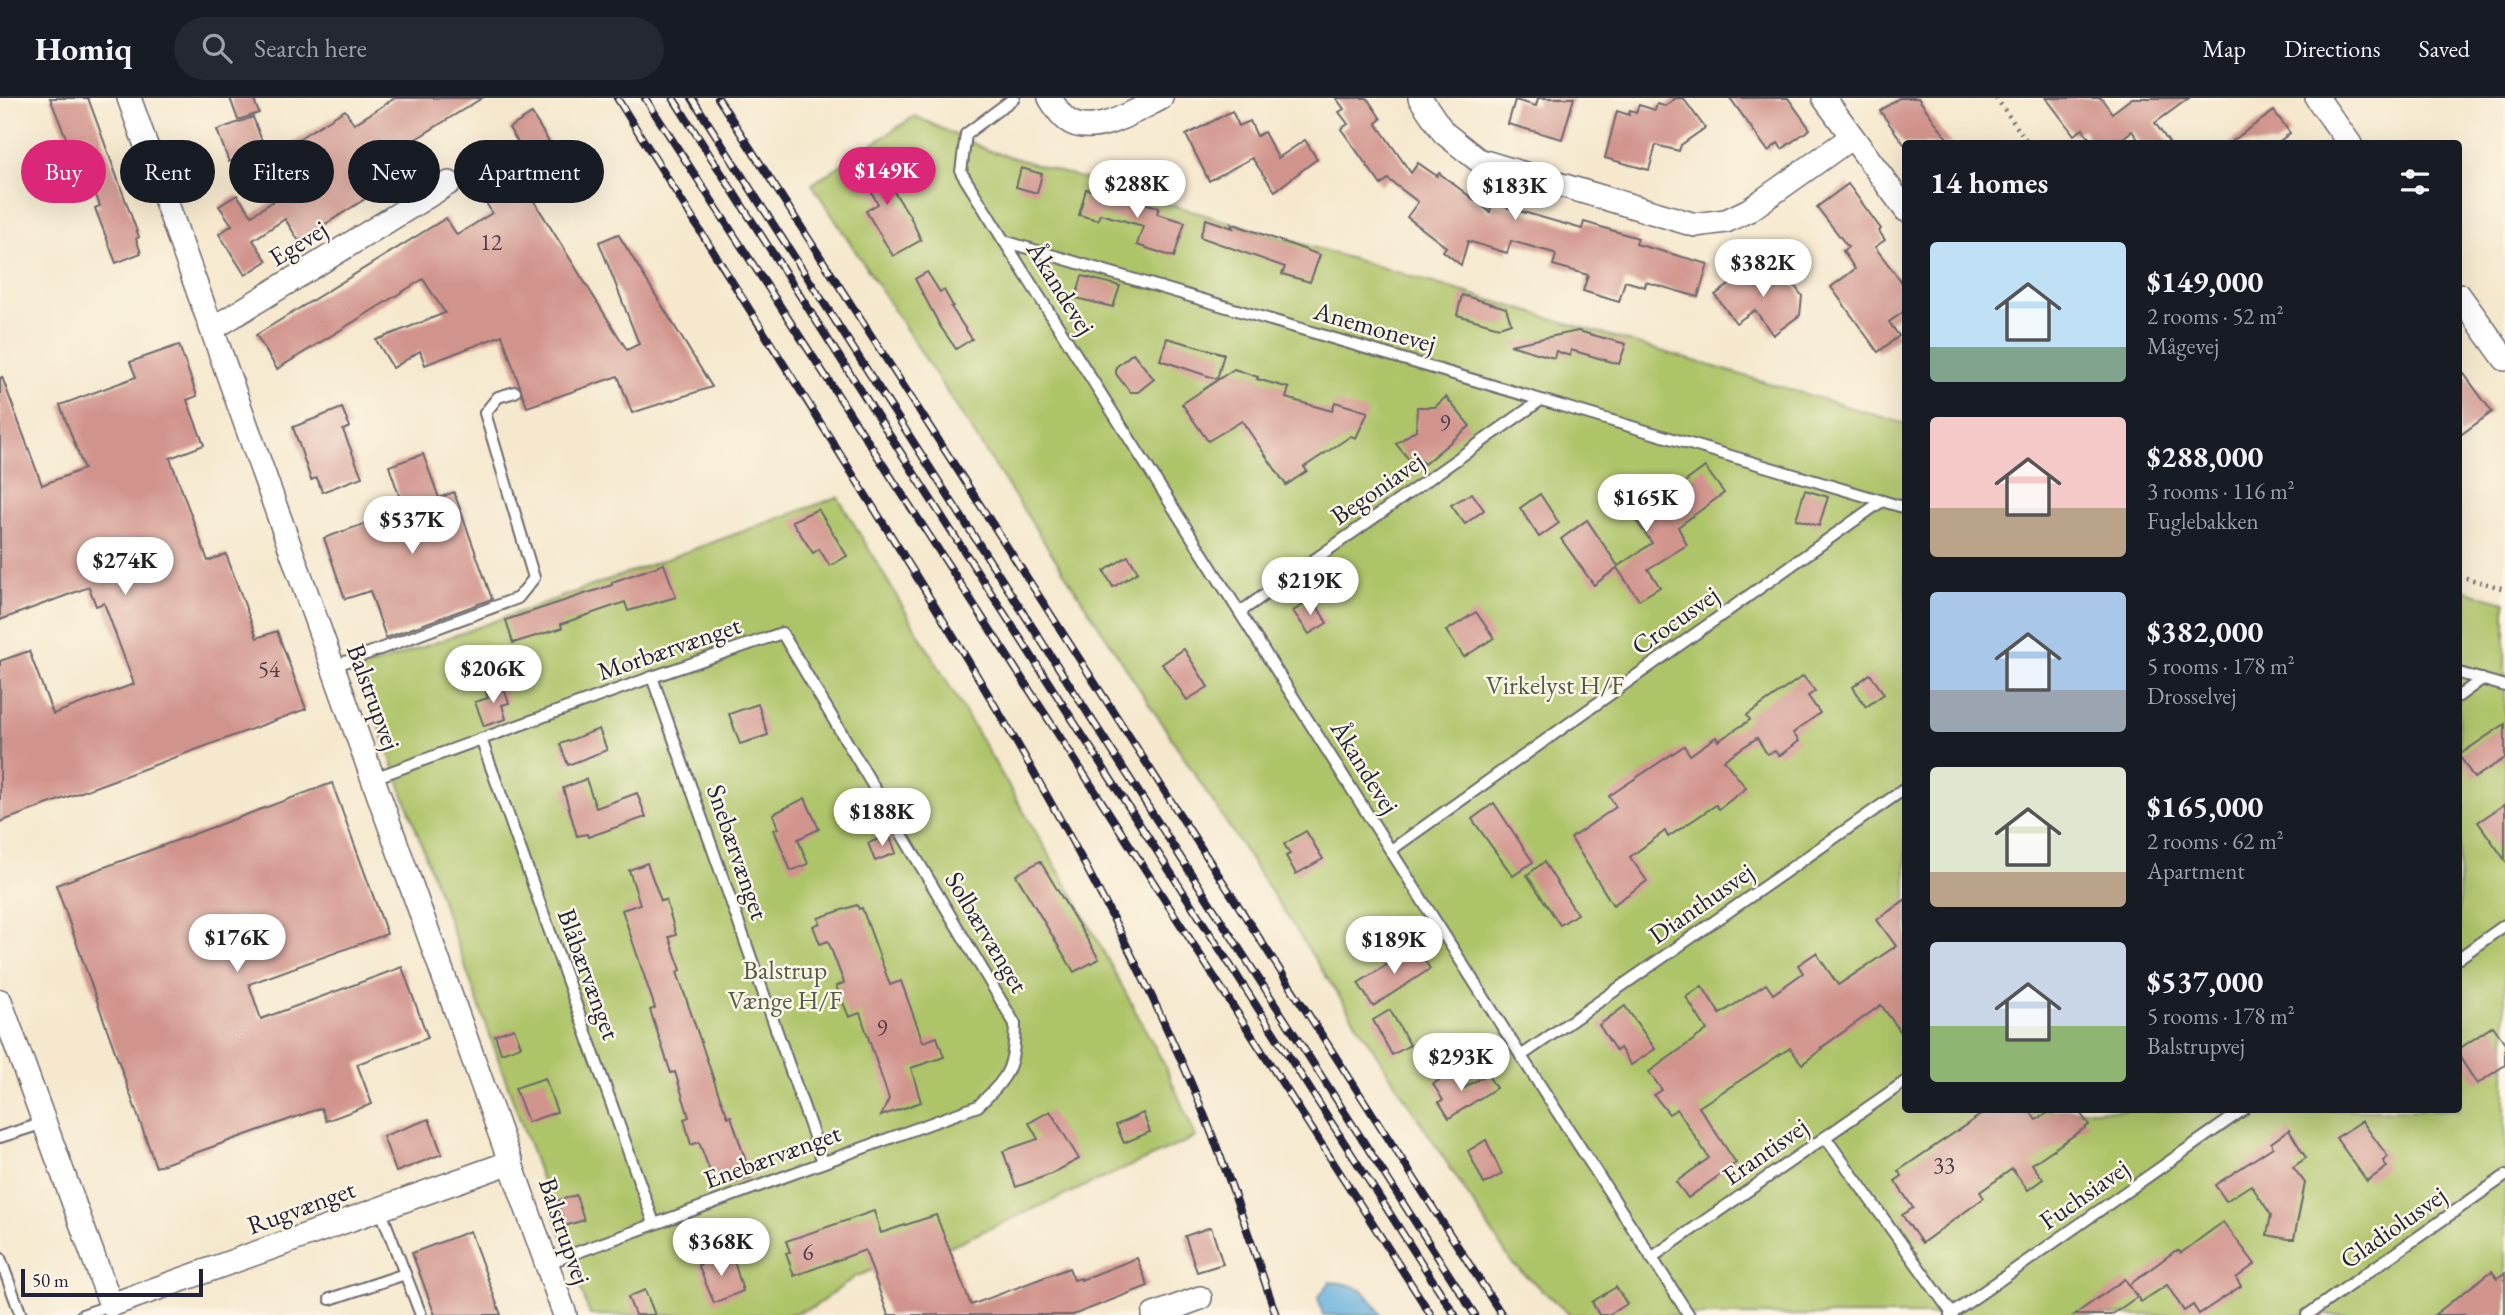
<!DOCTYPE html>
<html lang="en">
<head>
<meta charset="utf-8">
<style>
	:root { --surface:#171b24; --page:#242831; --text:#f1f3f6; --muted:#9ea1a6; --line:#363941; --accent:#db2777 }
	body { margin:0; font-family:"EB Garamond",serif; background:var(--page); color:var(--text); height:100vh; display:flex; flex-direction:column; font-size:26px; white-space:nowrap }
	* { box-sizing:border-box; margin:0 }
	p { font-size:23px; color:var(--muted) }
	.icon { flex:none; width:38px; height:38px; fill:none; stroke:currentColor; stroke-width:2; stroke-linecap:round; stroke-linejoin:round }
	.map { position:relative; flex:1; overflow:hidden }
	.panel { position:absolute; left:1902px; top:42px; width:560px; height:973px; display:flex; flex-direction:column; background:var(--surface); border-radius:7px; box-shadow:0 7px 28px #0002 }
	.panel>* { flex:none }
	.banner { position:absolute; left:21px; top:42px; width:665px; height:63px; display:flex; gap:14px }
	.scale { position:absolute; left:21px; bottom:18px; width:182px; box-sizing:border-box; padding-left:7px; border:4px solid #22223b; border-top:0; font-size:19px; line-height:24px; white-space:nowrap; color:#22223b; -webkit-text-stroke:5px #fcf5e5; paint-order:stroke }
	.price { position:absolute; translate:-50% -60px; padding:0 16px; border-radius:24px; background:#fff; color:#222; font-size:23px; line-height:46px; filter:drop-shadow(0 2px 4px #0008) }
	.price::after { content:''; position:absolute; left:50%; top:42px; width:21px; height:16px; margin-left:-10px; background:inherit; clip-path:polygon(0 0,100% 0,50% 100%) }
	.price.current { background:var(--accent); color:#fff }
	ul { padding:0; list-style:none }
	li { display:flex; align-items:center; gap:21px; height:175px; padding:0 28px }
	li span { display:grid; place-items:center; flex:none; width:196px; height:140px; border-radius:7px; color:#555 }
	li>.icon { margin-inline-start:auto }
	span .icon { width:84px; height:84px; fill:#fffc; stroke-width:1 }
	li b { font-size:30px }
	h2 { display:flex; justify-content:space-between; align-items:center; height:84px; padding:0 28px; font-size:30px }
	.chip { padding:0 24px; border-radius:32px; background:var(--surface); box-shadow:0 7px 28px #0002; font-size:24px; line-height:63px }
	.chip.current { background:var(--accent); color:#fff }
	header { display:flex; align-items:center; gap:42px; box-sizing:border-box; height:98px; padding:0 35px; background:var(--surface); border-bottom:2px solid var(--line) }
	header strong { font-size:33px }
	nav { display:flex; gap:38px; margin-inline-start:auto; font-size:24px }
	.search { width:490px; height:63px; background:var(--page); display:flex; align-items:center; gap:18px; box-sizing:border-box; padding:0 24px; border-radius:38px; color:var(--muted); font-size:26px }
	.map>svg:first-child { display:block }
	.green { fill:#aec469; stroke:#687352; stroke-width:2 }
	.water { fill:#66b0de; stroke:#44698c; stroke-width:2 }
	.building { fill:#d1948d }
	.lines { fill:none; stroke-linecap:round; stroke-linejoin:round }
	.lane-casing { stroke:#6c676e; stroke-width:14 }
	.street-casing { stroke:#6c676e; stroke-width:26 }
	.path { stroke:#6c676e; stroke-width:4.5; stroke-dasharray:2 5; stroke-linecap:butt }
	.lane { stroke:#fff; stroke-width:10 }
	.street { stroke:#fff; stroke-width:23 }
	.rail-casing { stroke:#22223b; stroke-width:8 }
	.rail { stroke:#fcf5e5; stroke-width:5; stroke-dasharray:16; stroke-linecap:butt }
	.labels { text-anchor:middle; stroke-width:5; stroke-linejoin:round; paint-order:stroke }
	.number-label { font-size:23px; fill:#4e3e50 }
	.street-label { font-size:26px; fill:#22223b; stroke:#fcf5e5 }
	.park-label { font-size:26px; fill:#535b4b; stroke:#fcf5e5 }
</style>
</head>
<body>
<header>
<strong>Homiq</strong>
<div class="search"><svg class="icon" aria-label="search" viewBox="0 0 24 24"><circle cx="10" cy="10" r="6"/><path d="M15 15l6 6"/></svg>Search here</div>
<nav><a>Map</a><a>Directions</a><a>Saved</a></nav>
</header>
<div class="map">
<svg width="2505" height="1217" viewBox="0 0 2505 1217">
	<rect width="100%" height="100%" fill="#fcf5e5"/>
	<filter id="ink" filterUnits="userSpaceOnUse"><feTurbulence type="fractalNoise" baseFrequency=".0143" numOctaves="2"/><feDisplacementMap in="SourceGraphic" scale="14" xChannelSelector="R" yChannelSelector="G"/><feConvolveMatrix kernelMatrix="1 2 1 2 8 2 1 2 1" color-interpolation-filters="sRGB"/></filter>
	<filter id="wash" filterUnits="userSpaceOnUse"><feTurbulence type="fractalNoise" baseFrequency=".00686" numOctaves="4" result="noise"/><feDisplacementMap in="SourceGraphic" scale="28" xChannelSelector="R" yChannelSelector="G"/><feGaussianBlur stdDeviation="1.57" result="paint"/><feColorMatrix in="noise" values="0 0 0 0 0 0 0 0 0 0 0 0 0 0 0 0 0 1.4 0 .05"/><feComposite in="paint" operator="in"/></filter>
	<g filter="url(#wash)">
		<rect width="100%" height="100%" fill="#f5e8cd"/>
		<!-- green -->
		<g class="green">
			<polygon points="915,18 987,52 1906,326 1906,1012 2459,1012 2459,491 2505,504 2505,1217 1570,1217 1512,1165 812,86"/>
			<polygon points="838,399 1074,799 1165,968 1196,1039 923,1160 895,1163 855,1179 814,1209 788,1217 590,1217 359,572"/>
		</g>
		<!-- water -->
		<path class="water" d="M 1330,1184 C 1360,1186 1366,1192 1381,1217 L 1323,1217 L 1318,1200 Z"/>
		<g id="blocks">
			<!-- building -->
			<g class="building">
				<polygon points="50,0 88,0 139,139 136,141 141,155 116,165 95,110 100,108 76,44 69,47"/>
				<polygon points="230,0 253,0 259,15 238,22"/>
				<polygon points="395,0 482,0 403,49 415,69 299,143 285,121 253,142 267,163 245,177 219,136 232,127 219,108 237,97 252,117 289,93 269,59 345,12 354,26"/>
				<polygon points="1336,0 1367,0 1381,21 1376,25 1411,75 1418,65 1437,78 1439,75 1490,114 1492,105 1582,131 1584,124 1638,140 1636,146 1708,166 1698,199 1646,184 1645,189 1625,183 1619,204 1583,193 1588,177 1553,167 1556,157 1554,155 1511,143 1507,155 1468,143 1461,167 1443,153 1446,149 1407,119 1418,104 1388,81 1381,87 1341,31 1348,26 1339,14 1344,11"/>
				<polygon points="1538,0 1574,0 1562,41 1508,26 1515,2 1536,8"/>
				<polygon points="1676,0 1683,0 1705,30 1681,47 1679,53 1656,47 1649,72 1605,60 1617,13 1629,17 1630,12 1636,14 1639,7 1655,12 1657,6 1665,8"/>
				<polygon points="1730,0 1788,0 1810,31 1782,51 1778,45 1768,53"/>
				<polygon points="1899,0 1918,0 1951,46 1904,46 1880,13"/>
				<polygon points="2046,0 2101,0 2112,15 2132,0 2189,0 2155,25 2170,46 2141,46 2132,33 2115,46 2093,46 2083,31 2074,37"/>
				<polygon points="1232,13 1239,28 1250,23 1257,38 1264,34 1278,60 1305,42 1317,61 1275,93 1252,60 1209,83 1186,37"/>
				<polygon points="2274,13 2290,35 2276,46 2228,46"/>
				<polygon points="532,16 561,64 524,87 627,252 639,246 599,144 618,136 712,289 632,315 618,278 527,309 502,237 425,267 420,253 393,270 376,242 445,215 423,181 277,271 256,237 446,120 457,137 492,115 470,77 519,46 509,30"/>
				<polygon points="253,19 265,51 229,64 217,32"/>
				<polygon points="874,52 892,83 888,85 910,118 921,142 893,158 866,113 878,106 854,63"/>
				<polygon points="1021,70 1042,76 1037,95 1016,89"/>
				<polygon points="1848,86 1881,131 1879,133 1885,142 1875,149 1906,190 1906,212 1889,224 1899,238 1878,254 1831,189 1855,171 1843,153 1848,149 1817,109"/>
				<polygon points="1086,91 1159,109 1157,116 1185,124 1174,159 1137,147 1143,128 1100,116 1098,122 1079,117"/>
				<polygon points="1206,121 1233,130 1231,125 1320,157 1310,184 1282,176 1285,169 1200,139"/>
				<polygon points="1759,166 1771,183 1784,173 1802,198 1800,217 1773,237 1755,212 1736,225 1715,197"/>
				<polygon points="927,174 940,194 944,192 953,208 951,209 972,241 956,251 940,228 915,181"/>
				<polygon points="1082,178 1120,188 1113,209 1076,200"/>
				<polygon points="1462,197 1506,210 1511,225 1499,229 1457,217"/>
				<polygon points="1578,233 1626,246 1619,266 1571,252 1570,258 1556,253 1554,260 1510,247"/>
				<polygon points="1167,240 1224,256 1217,281 1160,262"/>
				<polygon points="179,247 197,298 187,302 204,347 170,360 208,463 226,456 257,540 277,533 306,611 0,724 0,563 29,553 53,616 134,586 104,505 96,508 89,489 0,522 0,280 2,279 42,387 84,371 60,307 136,279 130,264"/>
				<polygon points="1133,255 1154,281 1138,294 1130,294 1116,276 1116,269"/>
				<polygon points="2459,269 2492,314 2459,338"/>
				<polygon points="1234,271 1258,279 1257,281 1289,290 1286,300 1332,313 1335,304 1368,314 1356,340 1351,338 1304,369 1307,373 1286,387 1242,323 1208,343 1182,306"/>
				<polygon points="1446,299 1470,328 1424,366 1417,358 1410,363 1396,346 1416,332 1417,309 1435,309"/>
				<polygon points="342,310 350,329 343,332 362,379 322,394 317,380 311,382 293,329"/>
				<polygon points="423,356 439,400 454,394 492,501 386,540 370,493 345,501 324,440 404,412 389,368"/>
				<polygon points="1705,369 1724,395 1678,429 1687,447 1648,471 1660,489 1639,502 1617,470 1594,487 1561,441 1587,422 1618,468 1652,445 1625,407 1641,396 1651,409"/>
				<polygon points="1805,392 1828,399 1819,428 1796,421"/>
				<polygon points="1472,395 1484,412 1465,426 1451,407"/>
				<polygon points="1540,396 1559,425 1539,439 1520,410"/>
				<polygon points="818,411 847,458 830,468 819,451 813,455 792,423"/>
				<polygon points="1128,458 1138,474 1113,489 1104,473"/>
				<polygon points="664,466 676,499 628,513 625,504 561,526 562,530 513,545 506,522 612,487 612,484"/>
				<polygon points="1313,501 1327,525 1309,536 1293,513"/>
				<polygon points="1476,514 1494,540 1464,559 1446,533"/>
				<polygon points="1184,551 1208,589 1187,602 1162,566"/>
				<polygon points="1870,576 1884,596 1866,609 1853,589"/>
				<polygon points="1803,578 1815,593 1808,598 1820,615 1793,635 1799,643 1779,658 1775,653 1767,656 1757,640 1724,662 1746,690 1719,711 1716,707 1668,739 1665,733 1630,759 1647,783 1613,807 1571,740 1616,709 1609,698 1684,648 1690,657 1716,639 1718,643 1750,622 1747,617"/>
				<polygon points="502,585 509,605 502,607 506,621 484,628 475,604 488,600 485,591"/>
				<polygon points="758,606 768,637 740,646 729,616"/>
				<polygon points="2505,626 2505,660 2474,680 2459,657"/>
				<polygon points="599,631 607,652 568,667 560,646"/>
				<polygon points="586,681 596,710 637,695 646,719 588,739 587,736 577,738 563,690"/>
				<polygon points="332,685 387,836 249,886 261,921 402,869 428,940 357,966 372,1006 326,1023 321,1010 156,1069 56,787"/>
				<polygon points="805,700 819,731 798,741 808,766 791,773 774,732 778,730 773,716"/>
				<polygon points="1494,705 1533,764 1513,778 1472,721"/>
				<polygon points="2505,706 2505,762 2478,724"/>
				<polygon points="1306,733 1323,761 1296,776 1286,758 1290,756 1284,746"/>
				<polygon points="889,737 896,755 875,763 868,745"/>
				<polygon points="1040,763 1099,861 1074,874 1016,777"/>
				<polygon points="1544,764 1577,816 1560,827 1527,777"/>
				<polygon points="647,765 661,803 666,802 676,837 669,839 681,872 677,874 719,997 728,1019 731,1018 751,1079 723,1088 719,1078 713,1081 699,1044 691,1047 684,1021 689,1019 675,974 671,975 650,912 655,910 622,812 640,806 629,772"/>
				<polygon points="1906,801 1906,941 1881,907 1821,950 1822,951 1802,966 1790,950 1699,1009 1736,1065 1688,1100 1676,1084 1709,1060 1677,1011 1669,1016 1654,997 1662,992 1649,974 1707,932 1686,899 1702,888 1720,916 1766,886 1773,896 1803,875 1798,867 1816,855 1838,887 1896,848 1877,822"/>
				<polygon points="857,807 859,811 862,810 890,887 901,883 923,944 937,939 944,959 911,970 921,1004 881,1018 889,1001 860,915 849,919 836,888 844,885 828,843 820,846 813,828 820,825 818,820"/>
				<polygon points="1416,848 1430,871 1373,908 1358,885"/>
				<polygon points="1625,908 1655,951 1631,967 1620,950 1616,953 1599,927"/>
				<polygon points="1390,912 1410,947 1392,957 1373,922"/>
				<polygon points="2493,928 2505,945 2505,967 2477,986 2459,958 2459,951"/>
				<polygon points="514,930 521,948 501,955 495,937"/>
				<polygon points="1454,973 1464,990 1487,976 1496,990 1449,1020 1439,1004 1443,1002 1433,986"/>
				<polygon points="545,980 557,1014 528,1024 515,990"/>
				<polygon points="1988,1012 2029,1012 2036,1022 2053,1012 2078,1012 2089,1027 2032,1066 2043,1081 2028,1092 2012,1071 1980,1094 1984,1100 1922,1145 1902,1117 1913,1110 1895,1083 1902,1078 1898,1073"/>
				<polygon points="1050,1013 1079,1061 1051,1076 1016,1089 1003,1053 1038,1041 1029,1025"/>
				<polygon points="1143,1015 1150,1034 1124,1045 1116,1027"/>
				<polygon points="429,1021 442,1056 396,1074 383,1038"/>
				<polygon points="2362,1023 2388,1059 2383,1063 2387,1069 2367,1083 2336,1040"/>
				<polygon points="2289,1032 2306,1060 2293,1069 2305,1085 2294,1141 2288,1141 2267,1137 2271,1117 2251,1087 2226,1103 2215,1087 2273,1049 2271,1045"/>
				<polygon points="1486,1042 1502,1076 1484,1086 1468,1053"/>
				<polygon points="576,1097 584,1122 565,1128 557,1103"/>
				<polygon points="874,1113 881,1135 936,1117 971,1207 1069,1170 1074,1182 1081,1180 1081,1182 1137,1160 1148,1188 1073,1217 888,1217 865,1152 794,1178 786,1155 790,1154 786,1143"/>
				<polygon points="2223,1124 2255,1166 2236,1180 2241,1188 2199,1216 2193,1207 2184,1213 2167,1187 2141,1204 2129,1187 2175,1153 2179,1153 2181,1155"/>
				<polygon points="1211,1129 1223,1166 1197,1174 1185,1138"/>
				<polygon points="470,1133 501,1217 435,1217 412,1155"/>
				<polygon points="720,1158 723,1164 733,1160 743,1193 714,1205 698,1167"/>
				<polygon points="2492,1173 2497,1180 2505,1175 2505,1217 2434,1217"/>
				<polygon points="2125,1181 2137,1199 2111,1217 2074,1217"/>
				<polygon points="1616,1189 1627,1206 1608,1217 1599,1217 1592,1204"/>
				<polygon points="645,1192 655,1217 635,1217 628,1199"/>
			</g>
		</g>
	</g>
	<g filter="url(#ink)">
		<use href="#blocks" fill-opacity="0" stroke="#6c676e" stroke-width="2"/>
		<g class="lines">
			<!-- lane casing -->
			<g class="lane-casing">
				<g id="lane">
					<polyline points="1014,0 966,36 961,74 1004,143 1906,410"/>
					<polyline points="1004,143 1521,958 1689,1217"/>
					<polyline points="1240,514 1541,302"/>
					<polyline points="334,568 518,500 534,480 485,315 498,299 515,294"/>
					<polyline points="2459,575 2505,588"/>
					<polyline points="652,579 823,1064"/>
					<polyline points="2459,598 2482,581"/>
					<polyline points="481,641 654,1125"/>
					<path d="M 374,680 L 652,579 L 782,535 L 1015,926 C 1014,971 1009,978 978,1008 L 548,1165"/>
					<polyline points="1391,752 1882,403"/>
					<polyline points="2459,860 2505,827"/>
					<polyline points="1521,958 1906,690"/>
					<polyline points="0,1039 44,1025"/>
					<polyline points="1825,1039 1953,1217"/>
					<polyline points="380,1111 421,1217"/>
					<polyline points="0,1160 21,1217"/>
					<polyline points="1651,1160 1906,983"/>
					<polyline points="330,1201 405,1176"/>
					<polyline points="82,1217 111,1207"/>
					<polyline points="1950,1217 2243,1012"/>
					<polyline points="2307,1217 2505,1078"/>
				</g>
			</g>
			<!-- street casing -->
			<g class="street-casing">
				<g id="street">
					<polyline points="129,0 565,1217"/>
					<path d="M 1050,0 C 1055,8 1059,16 1067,22 C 1092,41 1137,12 1161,0"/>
					<polyline points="1420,0 1444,35 1478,62 1695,127 1726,123 1749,112 1852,39"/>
					<polyline points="1824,0 1906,112"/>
					<polyline points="2317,0 2350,46"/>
					<polyline points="2459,197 2505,261"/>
					<polyline points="212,231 449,85"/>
					<polyline points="0,903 111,1207 511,1064"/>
					<polyline points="1154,1217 1200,1200"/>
				</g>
			</g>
			<!-- path -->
			<g class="path">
				<polyline points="1996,0 2029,46"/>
				<polyline points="2459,478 2505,491"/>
			</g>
			<!-- lane -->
			<use href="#lane" class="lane"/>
			<!-- street -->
			<use href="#street" class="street"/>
			<!-- rail casing -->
			<g class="rail-casing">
				<g id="rail">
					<path d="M 617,0 C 700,132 783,264 865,396 C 980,579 1093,764 1181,962 C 1218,1045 1247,1131 1276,1217"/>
					<polyline points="645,0 1093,690 1431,1217"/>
					<polyline points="673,0 1455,1217"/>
					<polyline points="692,0 1475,1217"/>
					<polyline points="718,0 1502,1217"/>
				</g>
			</g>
			<!-- rail -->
			<use href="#rail" class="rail"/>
		</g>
	</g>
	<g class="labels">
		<!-- number labels -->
		<g class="number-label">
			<text x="491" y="152">12</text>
			<text x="1445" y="333">9</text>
			<text x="269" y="579">54</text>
			<text x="882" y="938">9</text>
			<text x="1944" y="1075">33</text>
			<text x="808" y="1162">6</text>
		</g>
		<!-- street labels -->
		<g class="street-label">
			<text transform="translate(298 145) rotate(-32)" y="9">Egevej</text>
			<text transform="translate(1061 190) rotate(58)" y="9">Åkandevej</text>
			<text transform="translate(1375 229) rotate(16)" y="9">Anemonevej</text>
			<text transform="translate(1377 390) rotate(-35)" y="9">Begoniavej</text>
			<text transform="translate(1675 522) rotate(-35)" y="9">Crocusvej</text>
			<text transform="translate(669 550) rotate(-19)" y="9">Morbærvænget</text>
			<text transform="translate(374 599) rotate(70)" y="9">Balstrupvej</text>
			<text transform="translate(1365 669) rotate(58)" y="9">Åkandevej</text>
			<text transform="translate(738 754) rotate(71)" y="9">Snebærvænget</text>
			<text transform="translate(1701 805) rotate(-35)" y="9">Dianthusvej</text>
			<text transform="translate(987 834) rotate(59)" y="9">Solbærvænget</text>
			<text transform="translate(589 876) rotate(70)" y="9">Blåbærvænget</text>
			<text transform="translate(1765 1053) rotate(-35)" y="9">Erantisvej</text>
			<text transform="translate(772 1058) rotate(-20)" y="9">Enebærvænget</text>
			<text transform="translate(2084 1096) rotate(-35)" y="9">Fuchsiavej</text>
			<text transform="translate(301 1109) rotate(-20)" y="9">Rugvænget</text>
			<text transform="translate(2393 1129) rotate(-35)" y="9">Gladiolusvej</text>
			<text transform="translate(565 1133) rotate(71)" y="9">Balstrupvej</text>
		</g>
		<!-- park labels -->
		<g class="park-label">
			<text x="1555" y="596">Virkelyst H/F</text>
			<text x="785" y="881">Balstrup<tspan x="785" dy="30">Vænge H/F</tspan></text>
		</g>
	</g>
</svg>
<div class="scale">50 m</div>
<b class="price current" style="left:887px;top:109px">$149K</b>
<b class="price" style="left:1137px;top:122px">$288K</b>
<b class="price" style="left:1515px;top:124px">$183K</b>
<b class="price" style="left:1763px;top:201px">$382K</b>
<b class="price" style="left:1646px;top:436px">$165K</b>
<b class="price" style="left:412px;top:458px">$537K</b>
<b class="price" style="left:125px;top:499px">$274K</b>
<b class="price" style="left:1310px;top:519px">$219K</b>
<b class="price" style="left:493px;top:607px">$206K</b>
<b class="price" style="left:882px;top:750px">$188K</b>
<b class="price" style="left:237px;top:876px">$176K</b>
<b class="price" style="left:1394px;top:878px">$189K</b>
<b class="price" style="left:1461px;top:995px">$293K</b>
<b class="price" style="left:721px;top:1180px">$368K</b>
<div class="banner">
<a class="chip current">Buy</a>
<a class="chip">Rent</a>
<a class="chip">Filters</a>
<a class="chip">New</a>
<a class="chip">Apartment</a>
</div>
<section class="panel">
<h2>14 homes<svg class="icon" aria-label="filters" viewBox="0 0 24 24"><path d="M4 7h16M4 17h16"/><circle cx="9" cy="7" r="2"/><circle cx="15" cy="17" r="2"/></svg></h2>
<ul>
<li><span style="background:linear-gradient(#bfe0f5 75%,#7fa58c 0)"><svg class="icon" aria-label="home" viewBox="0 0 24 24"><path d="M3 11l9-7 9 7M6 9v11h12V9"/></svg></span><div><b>$149,000</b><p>2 rooms · 52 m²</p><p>Mågevej</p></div></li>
<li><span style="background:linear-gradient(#f6c9c9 65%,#b9a48a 0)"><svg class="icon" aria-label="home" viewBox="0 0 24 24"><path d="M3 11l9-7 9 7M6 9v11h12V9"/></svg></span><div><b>$288,000</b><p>3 rooms · 116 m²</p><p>Fuglebakken</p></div></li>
<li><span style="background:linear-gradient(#a9c7e8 70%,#9aa5b1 0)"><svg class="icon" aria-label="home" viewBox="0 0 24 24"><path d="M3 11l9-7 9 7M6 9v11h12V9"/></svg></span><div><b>$382,000</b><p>5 rooms · 178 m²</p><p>Drosselvej</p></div></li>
<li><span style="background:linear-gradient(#dfe7d0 75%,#b9a48a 0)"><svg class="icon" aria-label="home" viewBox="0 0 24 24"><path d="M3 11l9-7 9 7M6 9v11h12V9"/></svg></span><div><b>$165,000</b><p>2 rooms · 62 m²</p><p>Apartment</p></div></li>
<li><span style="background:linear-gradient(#c9d6e8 60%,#8fb573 0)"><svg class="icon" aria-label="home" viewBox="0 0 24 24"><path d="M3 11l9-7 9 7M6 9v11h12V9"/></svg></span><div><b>$537,000</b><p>5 rooms · 178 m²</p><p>Balstrupvej</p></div></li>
</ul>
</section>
</div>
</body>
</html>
